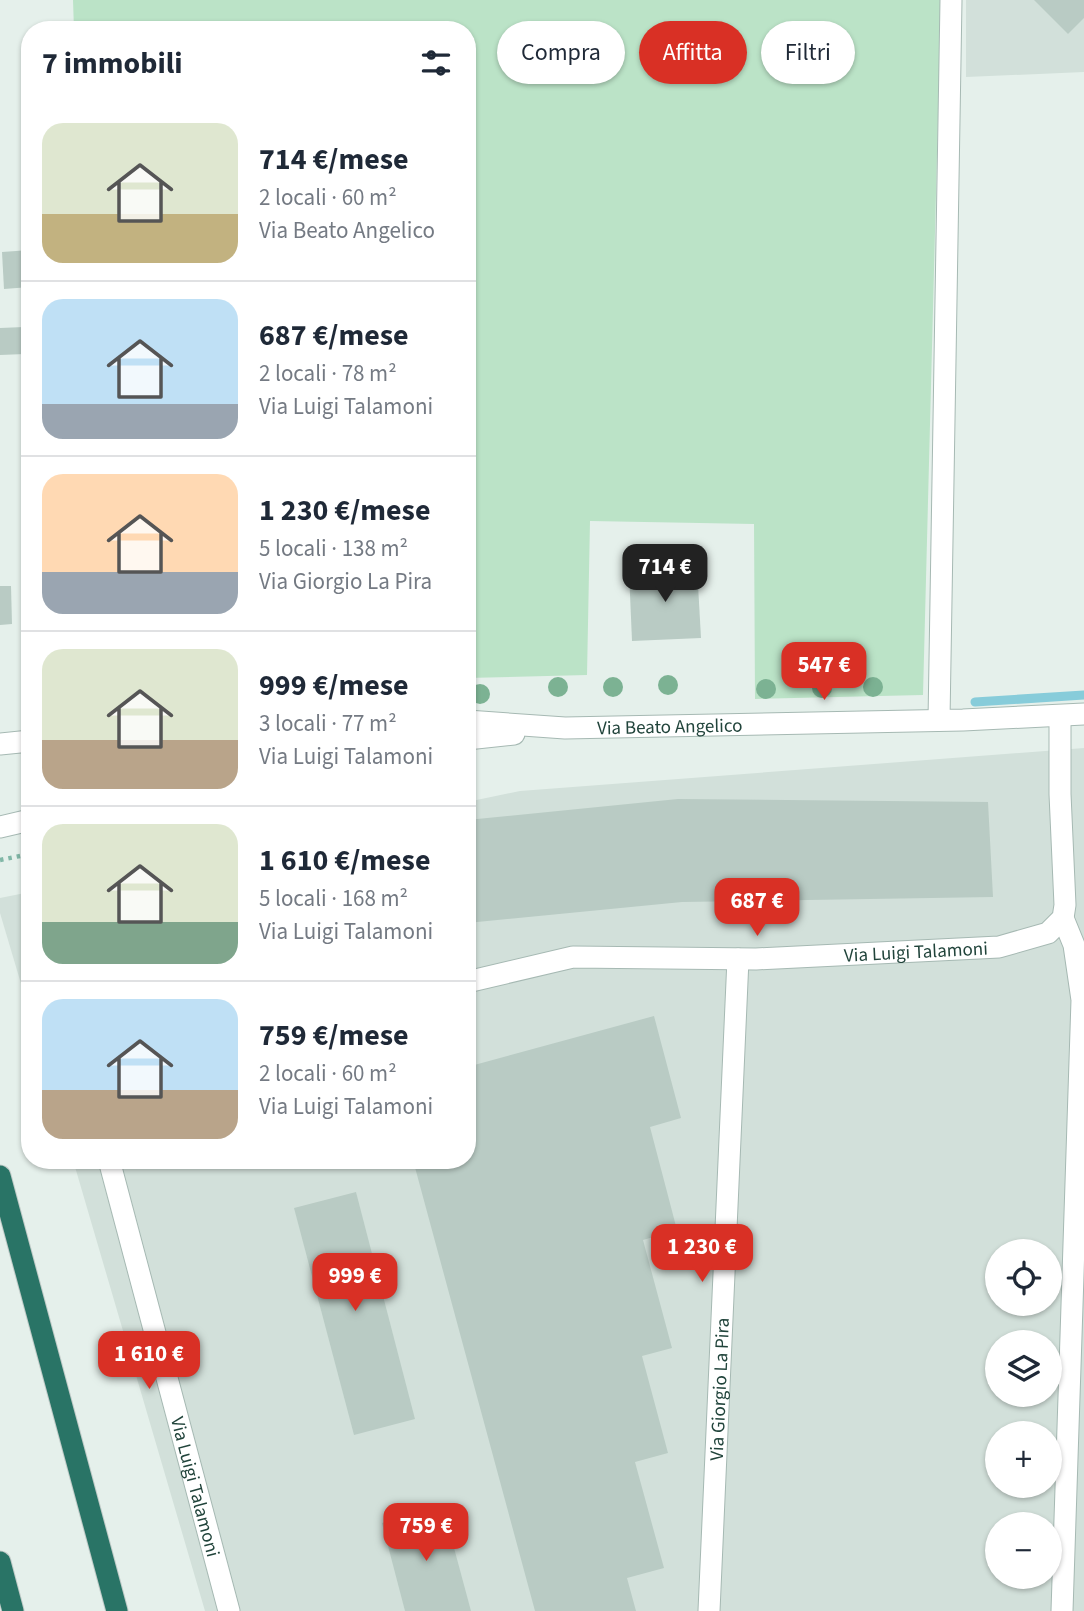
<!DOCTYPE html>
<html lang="it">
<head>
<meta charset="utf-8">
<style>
	:root { --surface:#fff; --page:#f6f6f7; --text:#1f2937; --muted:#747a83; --line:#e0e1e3; --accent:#d93025 }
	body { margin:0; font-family:"Source Sans 3",sans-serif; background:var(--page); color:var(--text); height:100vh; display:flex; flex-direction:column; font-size:26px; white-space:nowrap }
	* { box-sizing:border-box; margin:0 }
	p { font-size:23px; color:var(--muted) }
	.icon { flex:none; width:38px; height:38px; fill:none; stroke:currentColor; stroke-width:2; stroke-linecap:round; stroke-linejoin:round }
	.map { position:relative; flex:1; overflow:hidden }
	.side { position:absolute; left:21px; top:21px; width:455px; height:1148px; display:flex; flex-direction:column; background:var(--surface); border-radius:28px; box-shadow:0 2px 5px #0004 }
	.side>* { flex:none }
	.top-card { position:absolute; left:497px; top:21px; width:481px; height:63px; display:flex; gap:14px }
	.tools { position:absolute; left:985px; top:1239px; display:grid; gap:14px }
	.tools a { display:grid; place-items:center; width:77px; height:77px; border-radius:50%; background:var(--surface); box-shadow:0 2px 5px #0004; font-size:35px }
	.price { position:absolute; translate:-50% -60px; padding:0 16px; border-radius:14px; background:var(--accent); color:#fff; font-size:23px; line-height:46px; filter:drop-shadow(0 2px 4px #0008) }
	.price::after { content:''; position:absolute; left:50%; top:42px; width:21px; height:16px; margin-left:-10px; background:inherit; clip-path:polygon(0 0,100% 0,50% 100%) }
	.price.active { background:#222; color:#fff }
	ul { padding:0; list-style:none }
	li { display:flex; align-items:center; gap:21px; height:175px; padding:0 21px }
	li+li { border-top:2px solid var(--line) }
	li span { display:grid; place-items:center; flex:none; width:196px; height:140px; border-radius:21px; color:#555 }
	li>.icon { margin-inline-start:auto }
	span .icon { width:84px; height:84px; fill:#fffc; stroke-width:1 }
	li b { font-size:30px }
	h2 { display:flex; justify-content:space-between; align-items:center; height:84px; padding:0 21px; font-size:30px }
	.tag { padding:0 24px; border-radius:32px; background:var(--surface); box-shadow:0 2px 5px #0004; font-size:24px; line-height:63px }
	.tag.active { background:var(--accent); color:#fff }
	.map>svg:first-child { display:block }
	.built { fill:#d2e0da; fill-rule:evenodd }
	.green { fill:#bbe3c7 }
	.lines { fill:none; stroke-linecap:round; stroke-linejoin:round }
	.stream { stroke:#87ccda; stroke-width:9 }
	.building { fill:#b9cbc4 }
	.minor-casing { stroke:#a6b9b3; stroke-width:23 }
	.highway-casing { stroke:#c1cbc8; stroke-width:23 }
	.path { stroke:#81b7a7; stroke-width:4.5; stroke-dasharray:3.5 5; stroke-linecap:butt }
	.minor { stroke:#fff; stroke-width:21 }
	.highway { stroke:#297466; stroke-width:21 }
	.tree { fill:#7cb293 }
	.labels { text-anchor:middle; stroke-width:5; stroke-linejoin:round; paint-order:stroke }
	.street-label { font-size:19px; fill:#21443b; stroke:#f6fbf9 }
</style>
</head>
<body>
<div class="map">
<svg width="1084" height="1611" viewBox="0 0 1084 1611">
	<rect width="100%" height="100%" fill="#e5f0eb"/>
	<!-- built -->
	<g class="built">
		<polygon points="966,0 1084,0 1084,72 966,77"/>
		<path d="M 1084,748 L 1084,1611 L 205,1611 L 73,1160 L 467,1160 L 467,802 L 520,791 ZM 998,1251 L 1050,1251 L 1050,1304 L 998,1304 ZM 998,1342 L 1050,1342 L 1050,1395 L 998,1395 ZM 998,1433 L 1050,1433 L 1050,1486 L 998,1486 ZM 998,1524 L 1050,1524 L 1050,1577 L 998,1577 Z"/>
		<polygon points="30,892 30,1014 0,913 0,898"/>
	</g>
	<!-- green -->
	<polygon class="green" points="73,0 941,0 923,695 755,699 754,524 590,521 587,675 467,678 467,30 74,30"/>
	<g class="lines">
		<!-- stream -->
		<polyline class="stream" points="975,702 1084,695"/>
	</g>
	<!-- building -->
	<g class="building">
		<polygon points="1034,0 1084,0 1084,18 1068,34"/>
		<polygon points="30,250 30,287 4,289 2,252"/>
		<polygon points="24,327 25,354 0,355 0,328"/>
		<polygon points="697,567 701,638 632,641 629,571"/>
		<polygon points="0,586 11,586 12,624 0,625"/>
		<polygon points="678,799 988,802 993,897 682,902 467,923 467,820"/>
		<polygon points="654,1016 681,1118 650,1127 677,1230 643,1240 672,1348 642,1356 668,1453 635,1462 664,1568 627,1578 636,1611 535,1611 413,1160 467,1160 467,1067"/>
		<polygon points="356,1192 415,1419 354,1435 294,1208"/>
		<polygon points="443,1507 471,1611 405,1611 382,1523"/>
	</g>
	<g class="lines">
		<!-- minor casing -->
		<g class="minor-casing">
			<g id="minor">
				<polyline points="939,720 951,0"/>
				<path id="s1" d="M 467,721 L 565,728 L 963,720 L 1084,714"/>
				<polyline points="467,739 514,734"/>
				<polyline points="0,744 30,741"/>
				<polyline points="0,827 30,820"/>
				<path id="s2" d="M 467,982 L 573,957 L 756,959 L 999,947 L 1048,933 L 1063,918 L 1065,905 L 1060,794 L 1060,716"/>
				<path id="s3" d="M 109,1160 L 229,1611"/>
				<path id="s4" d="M 709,1611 L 738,959"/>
				<polyline points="1062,1611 1082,1000 1074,945 1063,918"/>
			</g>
		</g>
		<!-- highway casing -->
		<g class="highway-casing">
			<g id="highway">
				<polyline points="0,1176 117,1611"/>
				<polyline points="0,1562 13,1611"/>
			</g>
		</g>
		<!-- path -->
		<polyline class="path" points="0,860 30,854"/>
		<!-- minor -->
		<use href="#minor" class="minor"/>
		<!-- highway -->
		<use href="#highway" class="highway"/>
	</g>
	<!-- trees -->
	<g class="tree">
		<circle cx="668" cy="685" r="10"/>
		<circle cx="558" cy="687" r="10"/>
		<circle cx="613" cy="687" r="10"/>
		<circle cx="873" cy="687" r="10"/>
		<circle cx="822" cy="688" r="10"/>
		<circle cx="766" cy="689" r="10"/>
		<circle cx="480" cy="694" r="10"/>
	</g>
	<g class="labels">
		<!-- street labels -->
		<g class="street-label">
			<text dy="7" stroke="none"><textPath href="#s1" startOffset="203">Via Beato Angelico</textPath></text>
			<text dy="7" stroke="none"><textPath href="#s2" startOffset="452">Via Luigi Talamoni</textPath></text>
			<text dy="7" stroke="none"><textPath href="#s4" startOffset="222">Via Giorgio La Pira</textPath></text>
			<text dy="7" stroke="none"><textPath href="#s3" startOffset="338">Via Luigi Talamoni</textPath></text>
		</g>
	</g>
</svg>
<div class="tools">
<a><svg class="icon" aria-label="locate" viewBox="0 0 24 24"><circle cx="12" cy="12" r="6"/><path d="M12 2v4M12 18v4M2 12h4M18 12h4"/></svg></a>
<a><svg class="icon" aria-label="layers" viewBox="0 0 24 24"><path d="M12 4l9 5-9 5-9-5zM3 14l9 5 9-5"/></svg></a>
<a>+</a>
<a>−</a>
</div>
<b class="price active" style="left:665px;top:604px">714 €</b>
<b class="price" style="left:824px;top:702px">547 €</b>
<b class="price" style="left:757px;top:938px">687 €</b>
<b class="price" style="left:702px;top:1284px">1 230 €</b>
<b class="price" style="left:355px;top:1313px">999 €</b>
<b class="price" style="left:149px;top:1391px">1 610 €</b>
<b class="price" style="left:426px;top:1563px">759 €</b>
<div class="top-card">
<a class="tag">Compra</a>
<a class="tag active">Affitta</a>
<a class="tag">Filtri</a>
</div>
<section class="side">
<h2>7 immobili<svg class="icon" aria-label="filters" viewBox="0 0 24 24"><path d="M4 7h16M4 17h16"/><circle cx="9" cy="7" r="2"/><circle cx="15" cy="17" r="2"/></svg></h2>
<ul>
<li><span style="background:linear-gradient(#dfe7d0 65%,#c2b280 0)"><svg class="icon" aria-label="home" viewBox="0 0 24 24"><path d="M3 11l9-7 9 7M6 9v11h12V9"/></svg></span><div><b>714 €/mese</b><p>2 locali · 60 m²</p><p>Via Beato Angelico</p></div></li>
<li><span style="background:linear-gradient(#bfe0f5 75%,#9aa5b1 0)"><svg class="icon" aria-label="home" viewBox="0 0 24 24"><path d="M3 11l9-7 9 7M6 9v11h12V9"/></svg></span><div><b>687 €/mese</b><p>2 locali · 78 m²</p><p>Via Luigi Talamoni</p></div></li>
<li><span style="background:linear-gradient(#ffd9b3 70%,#9aa5b1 0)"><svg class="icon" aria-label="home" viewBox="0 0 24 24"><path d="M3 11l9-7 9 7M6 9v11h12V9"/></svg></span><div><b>1 230 €/mese</b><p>5 locali · 138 m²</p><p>Via Giorgio La Pira</p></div></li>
<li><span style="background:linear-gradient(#dfe7d0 65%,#b9a48a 0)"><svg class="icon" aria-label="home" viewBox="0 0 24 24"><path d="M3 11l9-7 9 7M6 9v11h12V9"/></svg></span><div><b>999 €/mese</b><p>3 locali · 77 m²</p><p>Via Luigi Talamoni</p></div></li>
<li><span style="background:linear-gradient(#dfe7d0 70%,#7fa58c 0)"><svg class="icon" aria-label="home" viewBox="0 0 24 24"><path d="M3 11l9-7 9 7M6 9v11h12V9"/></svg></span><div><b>1 610 €/mese</b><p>5 locali · 168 m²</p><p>Via Luigi Talamoni</p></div></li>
<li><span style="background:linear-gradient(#bfe0f5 65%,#b9a48a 0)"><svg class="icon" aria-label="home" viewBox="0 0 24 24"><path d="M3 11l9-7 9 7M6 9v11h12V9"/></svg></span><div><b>759 €/mese</b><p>2 locali · 60 m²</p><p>Via Luigi Talamoni</p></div></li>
</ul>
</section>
</div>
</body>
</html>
